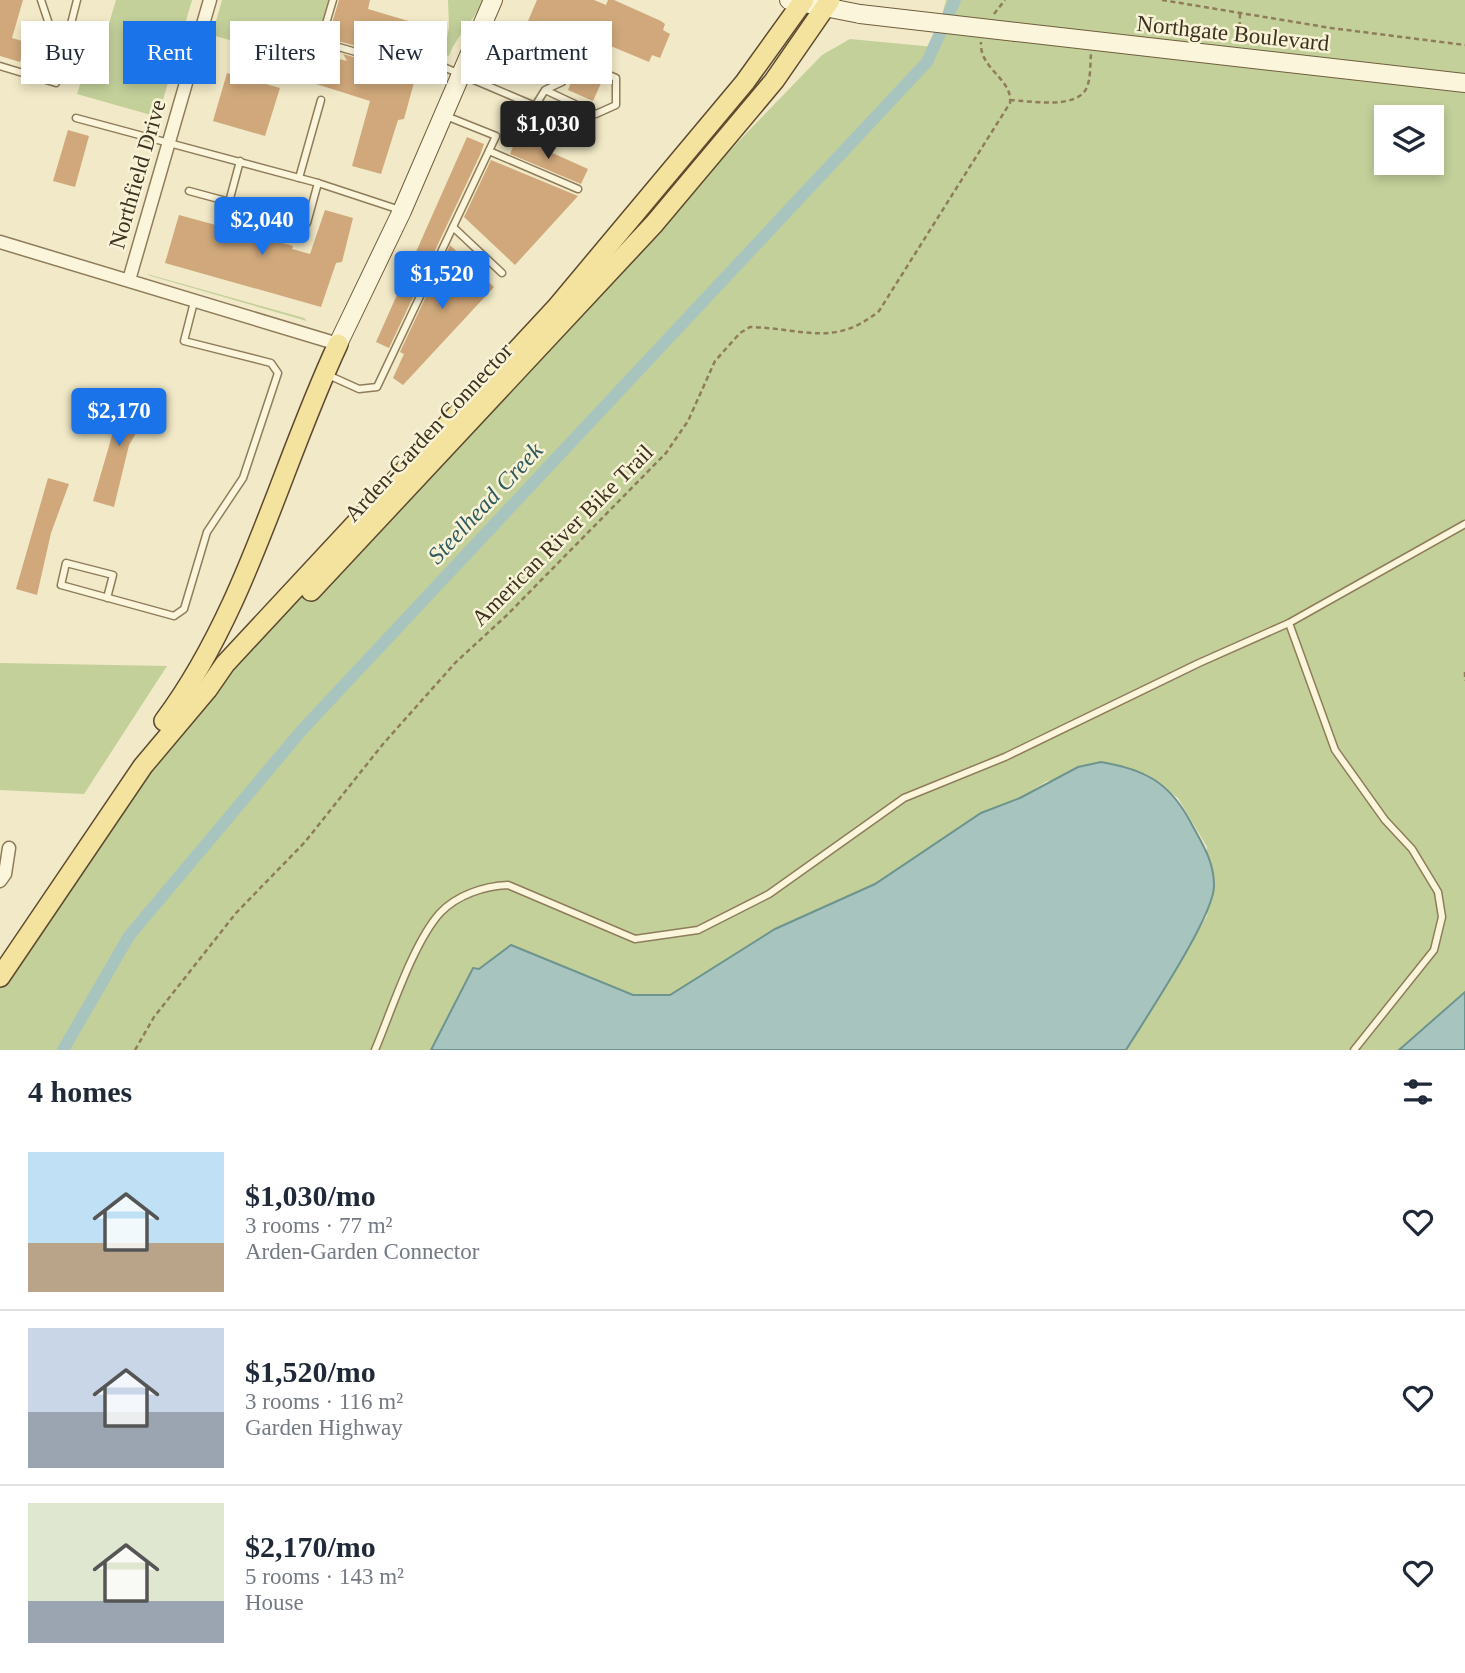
<!DOCTYPE html>
<html lang="en">
<head>
<meta charset="utf-8">
<style>
	:root { --surface:#fff; --page:#f6f6f7; --text:#1f2937; --muted:#747a83; --line:#e0e1e3; --accent:#1a73e8 }
	body { margin:0; font-family:"Times New Roman",serif; background:var(--page); color:var(--text); height:100vh; display:flex; flex-direction:column; font-size:26px; white-space:nowrap }
	* { box-sizing:border-box; margin:0 }
	p { font-size:23px; color:var(--muted) }
	.icon { flex:none; width:38px; height:38px; fill:none; stroke:currentColor; stroke-width:2; stroke-linecap:round; stroke-linejoin:round }
	.map { position:relative; height:1050px; overflow:hidden }
	.sheet { display:flex; flex-direction:column; background:var(--surface); flex:1 }
	.sheet>* { flex:none }
	.banner { position:absolute; left:21px; top:21px; width:700px; height:63px; display:flex; gap:14px }
	.tools { position:absolute; left:1374px; top:105px; display:grid; gap:14px }
	.tools a { display:grid; place-items:center; width:70px; height:70px; border-radius:0px; background:var(--surface); box-shadow:0 4px 10px #0003; font-size:35px }
	.price { position:absolute; translate:-50% -60px; padding:0 16px; border-radius:7px; background:var(--accent); color:#fff; font-size:23px; line-height:46px; filter:drop-shadow(0 2px 4px #0008) }
	.price::after { content:''; position:absolute; left:50%; top:42px; width:21px; height:16px; margin-left:-10px; background:inherit; clip-path:polygon(0 0,100% 0,50% 100%) }
	.price.active { background:#222; color:#fff }
	ul { padding:0; list-style:none }
	li { display:flex; align-items:center; gap:21px; height:175px; padding:0 28px }
	li+li { border-top:2px solid var(--line) }
	li span { display:grid; place-items:center; flex:none; width:196px; height:140px; border-radius:0px; color:#555 }
	li>.icon { margin-inline-start:auto }
	span .icon { width:84px; height:84px; fill:#fffc; stroke-width:1 }
	li b { font-size:30px }
	h2 { display:flex; justify-content:space-between; align-items:center; height:84px; padding:0 28px; font-size:30px }
	.chip { padding:0 24px; border-radius:0px; background:var(--surface); box-shadow:0 4px 10px #0003; font-size:24px; line-height:63px }
	.chip.active { background:var(--accent); color:#fff }
	.map>svg:first-child { display:block }
	.green { fill:#c3d09a; fill-rule:evenodd }
	.water { fill:#a8c4bf; stroke:#6e948f; stroke-width:2 }
	.lines { fill:none; stroke-linecap:round; stroke-linejoin:round }
	.canal { stroke:#a8c4bf; stroke-width:12 }
	.building { fill:#d0a87b }
	.lane-casing { stroke:#8e7c5b; stroke-width:9 }
	.street-casing { stroke:#8e7c5b; stroke-width:15 }
	.secondary-casing { stroke:#705d3e; stroke-width:20 }
	.primary-casing { stroke:#5c492f; stroke-width:22 }
	.path { stroke:#8e7c5b; stroke-width:2.5; stroke-dasharray:5 3.5; stroke-linecap:butt }
	.lane { stroke:#fbf5db; stroke-width:6 }
	.street { stroke:#fbf5db; stroke-width:12 }
	.secondary { stroke:#fbf5db; stroke-width:18 }
	.primary { stroke:#f4e39e; stroke-width:19 }
	.secondary-bridge-casing { stroke:#705d3e; stroke-width:20; stroke-linecap:butt }
	.secondary-bridge { stroke:#fbf5db; stroke-width:18 }
	.labels { text-anchor:middle; stroke-width:5; stroke-linejoin:round; paint-order:stroke }
	.street-label { font-size:23px; fill:#3d311f; stroke:#f8f2d7 }
	.water-label { font-size:24px; font-style:italic; fill:#2e5b5e; stroke:#f8f2d7 }
</style>
</head>
<body>
<div class="map">
<svg width="1465" height="1050" viewBox="0 0 1465 1050">
	<rect width="100%" height="100%" fill="#f1e9c7"/>
	<!-- green -->
	<g class="green">
		<polygon points="116,0 192,0 158,117 77,94 100,24 108,27"/>
		<polygon points="222,0 329,0 310,63 212,35"/>
		<path d="M 448,0 L 483,0 C 474,22 456,36 449,56 L 444,54 L 449,27 Z"/>
		<path d="M 946,0 L 1465,0 L 1465,992 L 1399,1050 L 1126,1050 L 1207,916 L 1207,847 L 1178,798 L 1144,773 L 1047,781 L 1020,798 L 981,813 L 875,884 L 775,929 L 670,995 L 633,995 L 511,945 L 479,969 L 473,968 L 431,1050 L 0,1050 L 0,987 L 21,945 L 182,717 L 822,55 L 850,39 L 934,47 ZM 1386,117 L 1432,117 L 1432,163 L 1386,163 Z"/>
		<polygon points="147,274 304,318 307,321 151,276"/>
		<polygon points="0,663 167,666 84,794 0,790"/>
	</g>
	<!-- water -->
	<g class="water">
		<path d="M 1101,762 C 1144,769 1169,782 1190,821 C 1201,842 1214,860 1214,885 C 1215,915 1145,1019 1126,1050 L 431,1050 L 473,968 L 479,969 L 511,945 L 633,995 L 670,995 L 775,929 L 875,884 L 981,813 L 1020,798 L 1078,767 Z"/>
		<polygon points="1465,992 1465,1050 1399,1050"/>
	</g>
	<g class="lines">
		<!-- canal -->
		<polyline class="canal" points="63,1050 129,936 302,730 927,62 955,0"/>
	</g>
	<!-- building -->
	<g class="building">
		<polygon points="0,0 23,0 12,38 26,42 20,62 0,56"/>
		<polygon points="339,0 370,0 368,9 422,25 412,61 334,40 329,33"/>
		<polygon points="537,0 594,0 606,5 608,0 614,0 661,21 665,24 663,30 670,34 660,58 652,55 649,62 594,39 591,45 559,32 554,45 525,28"/>
		<polygon points="321,54 347,61 343,54 416,75 404,119 398,120 381,174 352,166 370,101 313,83"/>
		<polygon points="576,70 602,81 593,101 568,90"/>
		<polygon points="227,73 280,88 265,136 213,121"/>
		<polygon points="68,130 89,136 75,187 53,181"/>
		<polygon points="467,137 484,144 480,155 389,348 376,342"/>
		<polygon points="517,137 588,169 581,184 510,154"/>
		<polygon points="491,160 578,196 515,265 464,217"/>
		<polygon points="325,210 353,218 342,262 336,263 321,307 165,263 179,215 293,246 292,249 310,254"/>
		<polygon points="450,245 494,287 403,385 393,378 404,354 400,352"/>
		<polygon points="125,391 146,397 135,435 129,445 114,507 93,501"/>
		<polygon points="48,478 69,484 51,533 37,595 16,589"/>
	</g>
	<g class="lines">
		<!-- lane casing -->
		<g class="lane-casing">
			<g id="lane">
				<polyline points="333,0 322,37 328,44 412,68 427,60 535,106 527,123 563,136"/>
				<polyline points="0,66 56,83 77,0"/>
				<polyline points="31,75 48,21 41,0"/>
				<polyline points="535,106 545,90 562,82 574,60 616,78 616,105 596,114 545,90"/>
				<polyline points="76,118 318,183 400,210"/>
				<polyline points="489,151 578,189"/>
				<polyline points="299,178 321,100"/>
				<polyline points="189,191 307,223 318,183"/>
				<polyline points="229,202 240,161"/>
				<polyline points="453,227 502,273"/>
				<polyline points="328,375 359,389 377,387 496,136 446,116"/>
				<polyline points="107,598 113,575 66,563 61,585 174,616 184,609 207,532 243,478 278,373 271,363 184,341 194,302"/>
				<path d="M 375,1050 C 391,1012 413,943 440,913 C 457,895 484,886 508,885 L 635,939 L 698,930 L 769,894 L 904,798 L 1005,757 L 1199,663 L 1289,623"/>
				<polyline points="1354,1050 1434,950 1442,917 1438,892 1412,849 1385,820 1335,750 1289,623 1465,524"/>
			</g>
		</g>
		<!-- street casing -->
		<g class="street-casing">
			<g id="street">
				<polyline points="0,242 338,344"/>
				<polyline points="129,280 210,0"/>
				<polyline points="0,881 5,874 9,848"/>
			</g>
		</g>
		<!-- secondary casing -->
		<g class="secondary-casing">
			<g id="secondary">
				<polyline points="789,0 860,14"/>
				<polyline points="1016,32 1465,83"/>
				<polyline points="338,344 402,211 493,0"/>
			</g>
		</g>
		<!-- primary casing -->
		<g class="primary-casing">
			<g id="primary">
				<polyline points="311,591 654,224 774,81 830,0"/>
				<path d="M 164,721 C 246,611 280,468 338,344"/>
				<polyline points="0,977 143,766 207,690 225,664 556,308 745,82 804,0"/>
			</g>
		</g>
		<!-- path -->
		<g class="path">
			<polyline points="1162,0 1331,28 1465,45"/>
			<polyline points="994,14 1005,0"/>
			<polyline points="1239,44 1240,13"/>
			<path d="M 1010,100 C 1030,101 1078,110 1087,87 C 1091,77 1090,64 1091,54"/>
			<polyline points="1465,672 1465,681"/>
			<path d="M 135,1050 L 154,1017 L 236,913 L 305,842 L 383,744 L 456,662 L 506,616 L 666,453 L 688,421 L 715,361 L 740,333 L 750,327 C 802,328 834,348 879,311 L 1010,103 C 1013,79 979,69 981,42"/>
		</g>
		<!-- lane -->
		<use href="#lane" class="lane"/>
		<!-- street -->
		<use href="#street" class="street"/>
		<!-- secondary -->
		<use href="#secondary" class="secondary"/>
		<!-- primary -->
		<use href="#primary" class="primary"/>
		<!-- secondary-bridge casing -->
		<g class="secondary-bridge-casing">
			<polyline id="secondary-bridge" points="860,14 1016,32"/>
		</g>
		<!-- secondary-bridge -->
		<use href="#secondary-bridge" class="secondary-bridge"/>
	</g>
	<g class="labels">
		<!-- street labels -->
		<g class="street-label">
			<text transform="translate(1233 33) rotate(6)" y="8">Northgate Boulevard</text>
			<text transform="translate(137 174) rotate(-74)" y="8">Northfield Drive</text>
			<text transform="translate(428 432) rotate(-47)" y="8">Arden-Garden Connector</text>
			<text transform="translate(562 535) rotate(-45)" y="8">American River Bike Trail</text>
		</g>
		<!-- water labels -->
		<g class="water-label">
			<text transform="translate(485 503) rotate(-47)" y="8">Steelhead Creek</text>
		</g>
	</g>
</svg>
<div class="tools">
<a><svg class="icon" aria-label="layers" viewBox="0 0 24 24"><path d="M12 4l9 5-9 5-9-5zM3 14l9 5 9-5"/></svg></a>
</div>
<b class="price active" style="left:548px;top:161px">$1,030</b>
<b class="price" style="left:262px;top:257px">$2,040</b>
<b class="price" style="left:442px;top:311px">$1,520</b>
<b class="price" style="left:119px;top:448px">$2,170</b>
<div class="banner">
<a class="chip">Buy</a>
<a class="chip active">Rent</a>
<a class="chip">Filters</a>
<a class="chip">New</a>
<a class="chip">Apartment</a>
</div>
</div>
<section class="sheet">
<h2>4 homes<svg class="icon" aria-label="filters" viewBox="0 0 24 24"><path d="M4 7h16M4 17h16"/><circle cx="9" cy="7" r="2"/><circle cx="15" cy="17" r="2"/></svg></h2>
<ul>
<li><span style="background:linear-gradient(#bfe0f5 65%,#b9a48a 0)"><svg class="icon" aria-label="home" viewBox="0 0 24 24"><path d="M3 11l9-7 9 7M6 9v11h12V9"/></svg></span><div><b>$1,030/mo</b><p>3 rooms · 77 m²</p><p>Arden-Garden Connector</p></div><svg class="icon" aria-label="heart" viewBox="0 0 24 24"><path d="M12 20l-8-8c-3-5 5-10 8-4 3-6 11-1 8 4z"/></svg></li>
<li><span style="background:linear-gradient(#c9d6e8 60%,#9aa5b1 0)"><svg class="icon" aria-label="home" viewBox="0 0 24 24"><path d="M3 11l9-7 9 7M6 9v11h12V9"/></svg></span><div><b>$1,520/mo</b><p>3 rooms · 116 m²</p><p>Garden Highway</p></div><svg class="icon" aria-label="heart" viewBox="0 0 24 24"><path d="M12 20l-8-8c-3-5 5-10 8-4 3-6 11-1 8 4z"/></svg></li>
<li><span style="background:linear-gradient(#dfe7d0 70%,#9aa5b1 0)"><svg class="icon" aria-label="home" viewBox="0 0 24 24"><path d="M3 11l9-7 9 7M6 9v11h12V9"/></svg></span><div><b>$2,170/mo</b><p>5 rooms · 143 m²</p><p>House</p></div><svg class="icon" aria-label="heart" viewBox="0 0 24 24"><path d="M12 20l-8-8c-3-5 5-10 8-4 3-6 11-1 8 4z"/></svg></li>
</ul>
</section>
</body>
</html>
